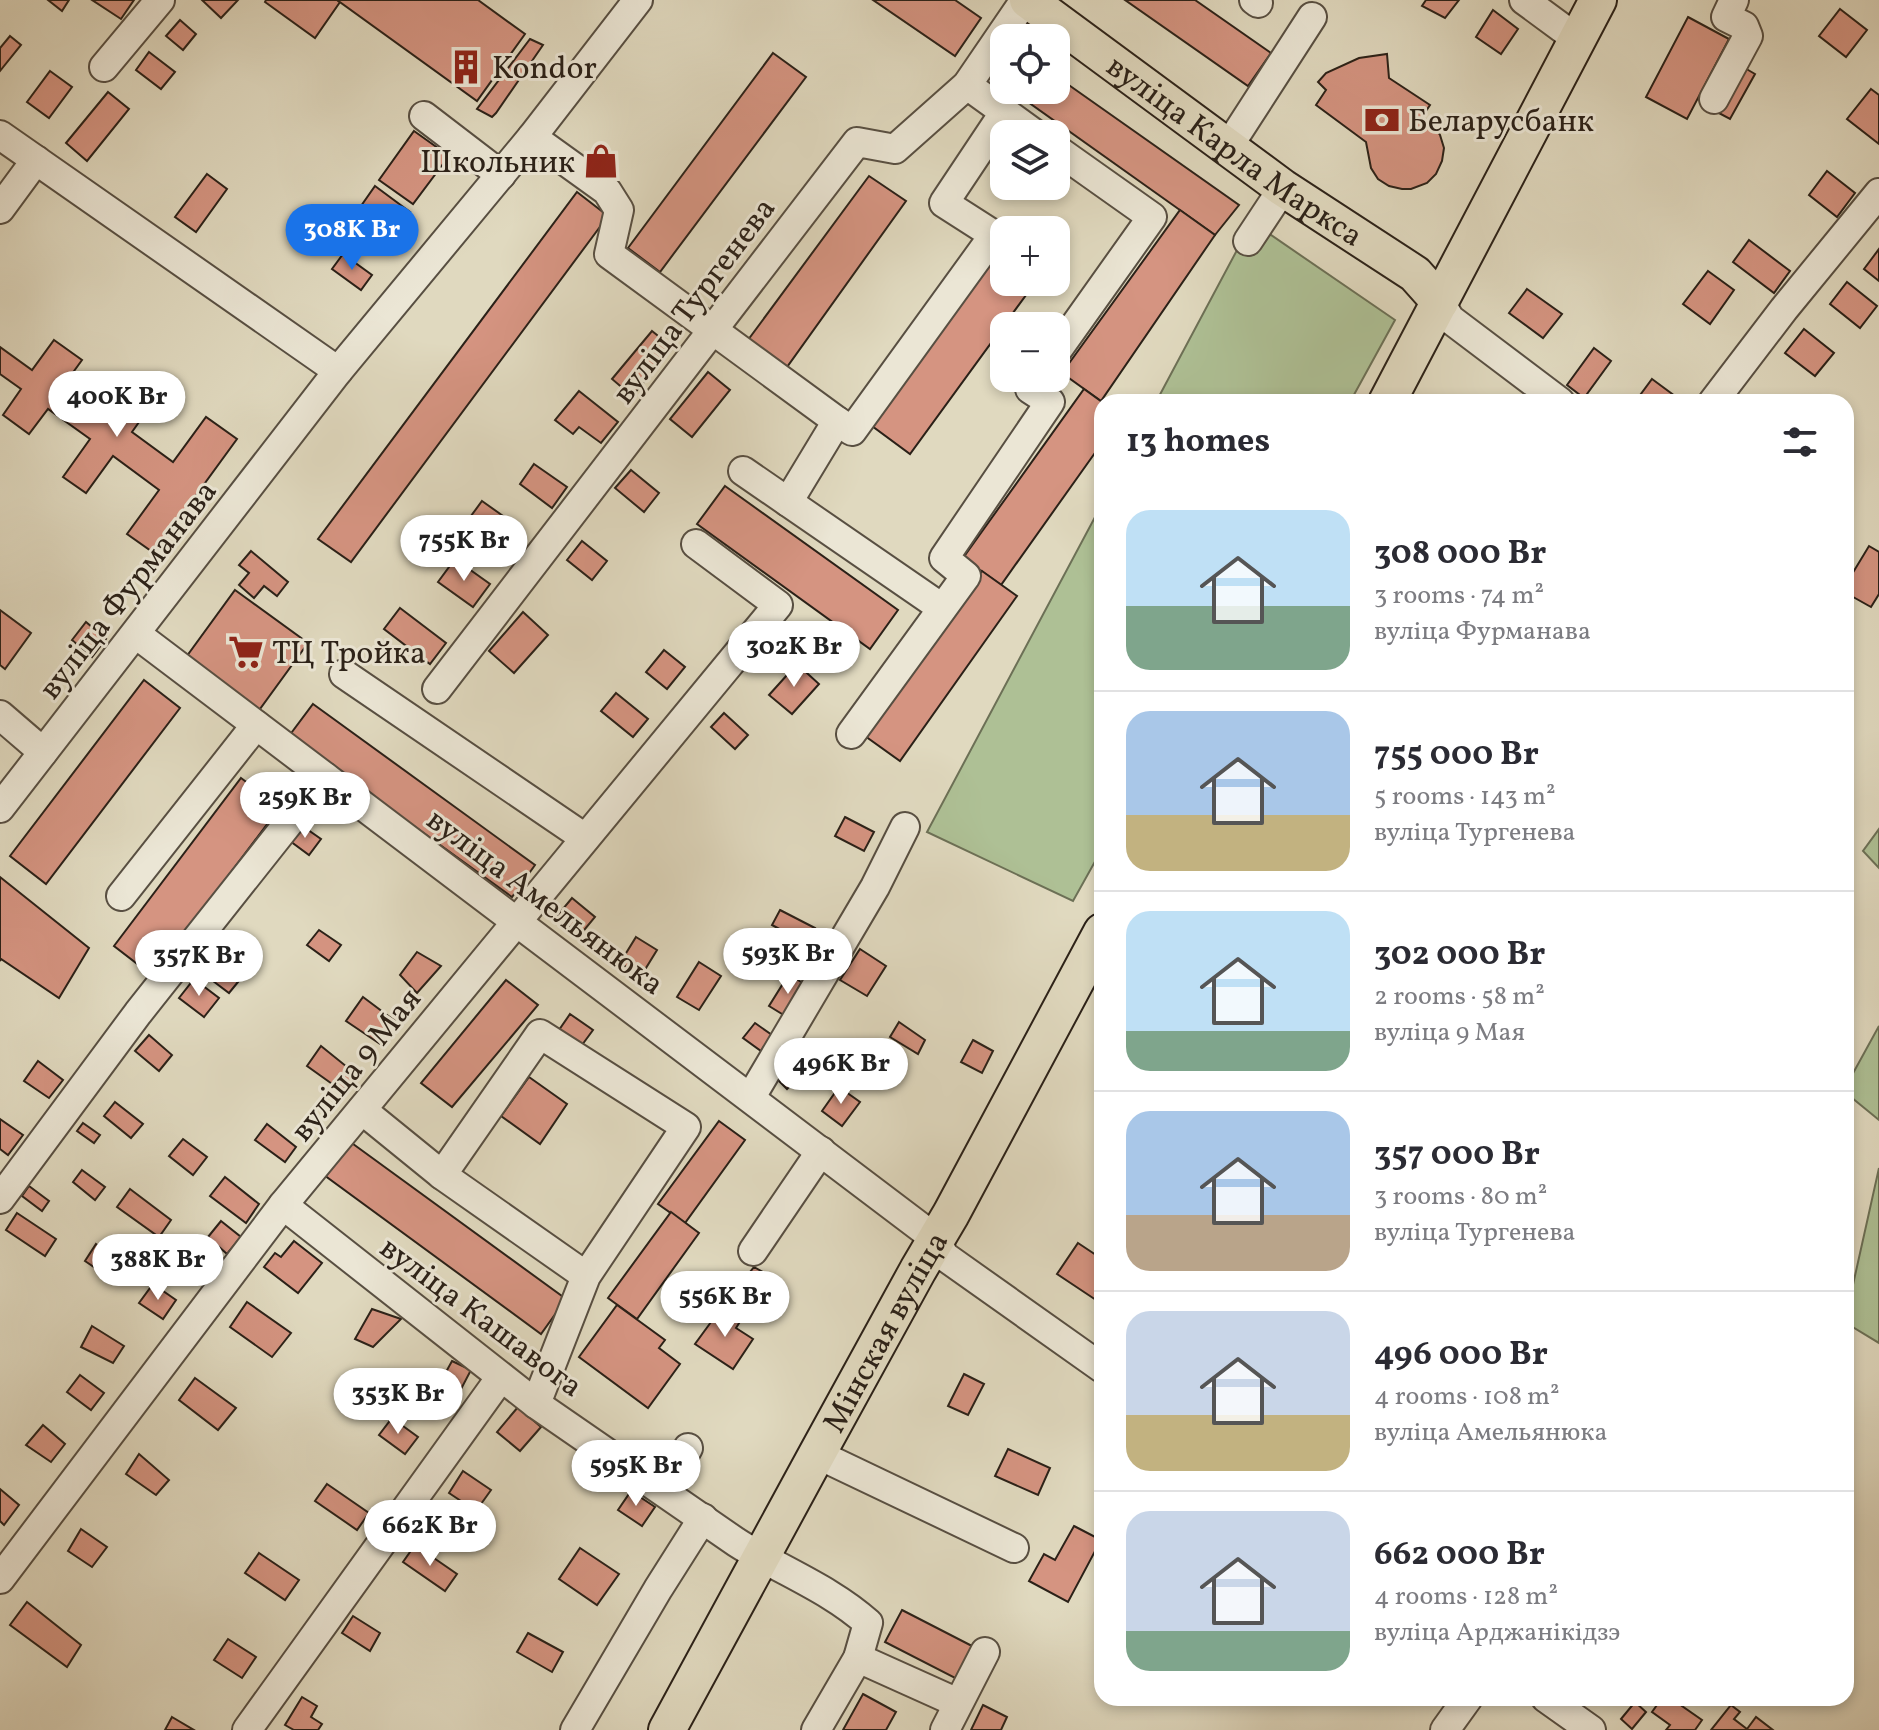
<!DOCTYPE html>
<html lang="en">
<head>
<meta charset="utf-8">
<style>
	:root { --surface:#fff; --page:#f7f7f7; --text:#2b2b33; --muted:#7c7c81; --line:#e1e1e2; --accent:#1a73e8 }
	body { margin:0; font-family:Vollkorn,serif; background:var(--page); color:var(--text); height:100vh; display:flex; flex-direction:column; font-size:30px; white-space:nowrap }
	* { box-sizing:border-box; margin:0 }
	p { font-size:26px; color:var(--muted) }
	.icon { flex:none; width:44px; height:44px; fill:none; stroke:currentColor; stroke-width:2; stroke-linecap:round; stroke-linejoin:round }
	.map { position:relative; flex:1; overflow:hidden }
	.drawer { position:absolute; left:1094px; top:394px; width:760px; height:1312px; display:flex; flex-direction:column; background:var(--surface); border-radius:24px; box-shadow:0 4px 12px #0003 }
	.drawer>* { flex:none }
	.controls { position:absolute; left:990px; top:24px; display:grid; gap:16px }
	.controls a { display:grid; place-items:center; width:80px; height:80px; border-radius:16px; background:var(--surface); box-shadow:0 4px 12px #0003; font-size:40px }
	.price { position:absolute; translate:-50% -68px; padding:0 18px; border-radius:28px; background:#fff; color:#222; font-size:26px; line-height:52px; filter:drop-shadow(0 2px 4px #0008) }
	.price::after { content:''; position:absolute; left:50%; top:48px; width:24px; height:18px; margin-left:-12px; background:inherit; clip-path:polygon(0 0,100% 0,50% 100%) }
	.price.current { background:var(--accent); color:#fff }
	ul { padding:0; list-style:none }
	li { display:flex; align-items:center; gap:24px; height:200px; padding:0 32px }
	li+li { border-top:2px solid var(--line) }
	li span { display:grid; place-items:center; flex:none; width:224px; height:160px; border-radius:24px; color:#555 }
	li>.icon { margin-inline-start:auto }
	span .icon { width:96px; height:96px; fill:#fffc; stroke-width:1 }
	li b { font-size:34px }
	h2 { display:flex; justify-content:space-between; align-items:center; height:96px; padding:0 32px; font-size:34px }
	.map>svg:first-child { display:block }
	.green { fill:#aec095; stroke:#6c7056; stroke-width:2 }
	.building { fill:#d59481; stroke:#2b2118; stroke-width:2 }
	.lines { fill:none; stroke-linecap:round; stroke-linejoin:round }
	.minor-casing { stroke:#584f42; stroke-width:32 }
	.major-casing { stroke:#2b2118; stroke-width:40 }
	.minor { stroke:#ebe6d5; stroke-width:28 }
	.major { stroke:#e0d9bf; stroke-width:36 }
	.labels { text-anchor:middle; stroke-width:6; stroke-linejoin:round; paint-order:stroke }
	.poi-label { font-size:32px; fill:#2b2118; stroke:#ebe6d5; text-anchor:start }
	.street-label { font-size:32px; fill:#2b2118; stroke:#ebe6d5 }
</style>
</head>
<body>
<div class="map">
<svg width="1879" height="1730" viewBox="0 0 1879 1730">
	<rect width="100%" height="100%" fill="#e0d9bf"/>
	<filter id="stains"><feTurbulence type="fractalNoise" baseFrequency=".0025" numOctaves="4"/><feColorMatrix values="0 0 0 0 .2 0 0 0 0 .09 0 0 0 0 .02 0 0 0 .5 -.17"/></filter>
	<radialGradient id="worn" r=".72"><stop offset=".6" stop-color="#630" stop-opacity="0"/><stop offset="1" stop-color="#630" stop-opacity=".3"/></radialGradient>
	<!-- green -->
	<g class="green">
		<polygon points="1252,222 1395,320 1350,402 1156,402"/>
		<polygon points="1102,504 1102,849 1073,901 927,832"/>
		<polygon points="1879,829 1879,868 1863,851"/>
		<polygon points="1879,1026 1879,1120 1846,1093 1846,1086"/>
		<polygon points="1879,1168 1879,1343 1846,1323 1846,1316"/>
	</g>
	<!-- building -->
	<g class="building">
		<polygon points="48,0 69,0 62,11"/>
		<polygon points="92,0 134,0 121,19"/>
		<polygon points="202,0 238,0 221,18"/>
		<polygon points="266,0 337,0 340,2 315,38 265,2"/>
		<polygon points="337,0 478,0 525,34 477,101"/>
		<polygon points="873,0 955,0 981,18 955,56"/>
		<polygon points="1125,0 1195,0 1271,53 1248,86"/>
		<polygon points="1426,0 1459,0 1445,18 1422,6"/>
		<polygon points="1840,9 1867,30 1846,57 1819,36"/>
		<polygon points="1493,10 1518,29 1501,54 1476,37"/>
		<polygon points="1688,17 1729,39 1687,119 1646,97"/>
		<polygon points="180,20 196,34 183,50 166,36"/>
		<polygon points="10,36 21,45 0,71 0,48"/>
		<polygon points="530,39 543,45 496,113 492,117 477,109"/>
		<polygon points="149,52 175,72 161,89 136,70"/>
		<polygon points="773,53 806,77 660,272 628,248"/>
		<polygon points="1387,54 1389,78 1430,105 1422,117 1432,124 1440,135 1444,148 1442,161 1436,174 1427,183 1411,189 1402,189 1389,186 1378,179 1371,168 1366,142 1316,105 1326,90 1318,82 1326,73 1359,58"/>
		<polygon points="1004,57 1004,85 990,75"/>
		<polygon points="1743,67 1755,74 1730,119 1717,112"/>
		<polygon points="50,71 72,87 49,118 27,102"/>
		<polygon points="1056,76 1239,205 1215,235 1011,90 1056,90"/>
		<polygon points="1871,89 1879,95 1879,144 1847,119"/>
		<polygon points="108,92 129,109 87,161 66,143"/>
		<polygon points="414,131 449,156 413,204 379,180"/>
		<polygon points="602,148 615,159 600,174 587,163 590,158"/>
		<polygon points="1827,171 1855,193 1837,217 1809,195"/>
		<polygon points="207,174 227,189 196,232 175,217"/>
		<polygon points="869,176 906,201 787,367 748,340"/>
		<polygon points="375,186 410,212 396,232 361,206"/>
		<polygon points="577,192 608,216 351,562 318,539"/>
		<polygon points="1180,210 1215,235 1101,401 1062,373"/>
		<polygon points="1749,240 1790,271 1774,293 1733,262"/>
		<polygon points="1879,249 1879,281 1864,269"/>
		<polygon points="343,254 372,275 361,290 332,269"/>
		<polygon points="990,264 1004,274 1004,282 1015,282 1029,291 910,454 872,426"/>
		<polygon points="1708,271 1734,290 1710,324 1683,304"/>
		<polygon points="1847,282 1877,306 1860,328 1830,304"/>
		<polygon points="1527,289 1562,314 1543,338 1509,313"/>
		<polygon points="1804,329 1834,353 1815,376 1785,353"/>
		<polygon points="652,331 673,348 632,396 612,379"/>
		<polygon points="54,340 82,360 61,389 101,418 129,379 156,398 132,432 173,462 206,417 237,439 154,553 127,534 159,490 113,456 86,493 63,477 90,439 48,409 29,434 3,415 21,389 0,374 0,347 32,370"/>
		<polygon points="1594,348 1611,361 1584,398 1567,385"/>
		<polygon points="708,372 730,390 692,437 670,419"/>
		<polygon points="1652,379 1679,399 1677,402 1635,402"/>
		<polygon points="1084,389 1102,402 1102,443 1001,585 963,558"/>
		<polygon points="579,391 618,422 601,443 579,427 573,434 555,420"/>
		<polygon points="534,464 567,487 552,508 520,484"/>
		<polygon points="631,470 659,493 644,512 615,488"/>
		<polygon points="725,486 898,610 870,649 697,524"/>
		<polygon points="482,501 520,528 506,547 468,520"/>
		<polygon points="582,541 607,561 592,580 567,560"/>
		<polygon points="1869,546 1879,552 1879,594 1871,607 1846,593 1846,584"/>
		<polygon points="251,551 288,582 277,596 264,586 254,598 239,585 249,573 239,565"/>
		<polygon points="455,559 490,584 473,607 438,582"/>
		<polygon points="982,571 1017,596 900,761 865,736"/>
		<polygon points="235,590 308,643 257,713 184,660"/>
		<polygon points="400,608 446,643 430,664 384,629"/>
		<polygon points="0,610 31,633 5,669 0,665"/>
		<polygon points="523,612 548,635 514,673 489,651"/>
		<polygon points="86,622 106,639 92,657 72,640"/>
		<polygon points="664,650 685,667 667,689 646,672"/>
		<polygon points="797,664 819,684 792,714 769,695"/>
		<polygon points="144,680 180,708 46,884 10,856"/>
		<polygon points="616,693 648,719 633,737 601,711"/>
		<polygon points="313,704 535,865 512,897 289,736"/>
		<polygon points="724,713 748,735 735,749 711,727"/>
		<polygon points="241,778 280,807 153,976 114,946"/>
		<polygon points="845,817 874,832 864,851 835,836"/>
		<polygon points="301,825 321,839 309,855 290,841"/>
		<polygon points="0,877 89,948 59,998 1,959 0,961"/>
		<polygon points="572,898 595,917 580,935 557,916"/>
		<polygon points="780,910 815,928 807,944 772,925"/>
		<polygon points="319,930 341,945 329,961 307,945"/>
		<polygon points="636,937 657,950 641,976 620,963"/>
		<polygon points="221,947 245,966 234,980 238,982 229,993 209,978 213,974 205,967"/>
		<polygon points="860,949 886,966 867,996 840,980"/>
		<polygon points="417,952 441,966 417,993 400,975"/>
		<polygon points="699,962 721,976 699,1010 677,997"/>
		<polygon points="789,974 807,986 787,1017 769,1006"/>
		<polygon points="194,979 219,998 204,1017 179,998"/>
		<polygon points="506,980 538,1005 452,1107 421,1083"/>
		<polygon points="363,997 399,1024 383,1046 346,1021"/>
		<polygon points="570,1014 593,1030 582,1045 559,1030"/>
		<polygon points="899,1022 925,1040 918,1054 890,1037"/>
		<polygon points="755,1023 772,1035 761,1051 743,1038"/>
		<polygon points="149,1035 172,1055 159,1071 135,1051"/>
		<polygon points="973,1040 993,1051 982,1073 961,1062"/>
		<polygon points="321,1046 357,1075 342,1091 307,1066"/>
		<polygon points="794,1057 807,1069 787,1089 775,1077"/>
		<polygon points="38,1061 63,1080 49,1098 24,1081"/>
		<polygon points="529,1077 567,1104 540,1144 501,1116"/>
		<polygon points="839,1087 860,1102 842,1126 822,1111"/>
		<polygon points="115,1102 143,1124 131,1138 104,1116"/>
		<polygon points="0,1119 23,1135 8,1155 0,1149"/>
		<polygon points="719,1121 745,1140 685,1223 658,1204"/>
		<polygon points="83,1123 100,1135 94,1143 77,1131"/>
		<polygon points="267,1124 296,1147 285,1162 255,1140"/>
		<polygon points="183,1139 207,1157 193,1175 169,1156"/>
		<polygon points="349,1141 566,1299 541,1334 324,1175"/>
		<polygon points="82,1170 105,1187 95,1200 73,1182"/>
		<polygon points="225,1177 259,1204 246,1223 210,1196"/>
		<polygon points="29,1186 49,1201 42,1211 22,1196"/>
		<polygon points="130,1189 171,1220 159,1237 117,1207"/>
		<polygon points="671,1212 699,1233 637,1319 608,1298"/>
		<polygon points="17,1213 56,1239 45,1256 6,1230"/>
		<polygon points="221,1221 241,1237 227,1254 208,1237"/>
		<polygon points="294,1241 322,1263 298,1293 264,1267 275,1253 281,1257"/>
		<polygon points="1078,1243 1102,1259 1102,1304 1057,1274"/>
		<polygon points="96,1244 121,1261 110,1278 85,1261"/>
		<polygon points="754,1267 772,1277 775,1294 754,1319 741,1320 722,1307"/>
		<polygon points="153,1284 176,1300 163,1319 139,1303"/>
		<polygon points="247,1302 291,1333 272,1357 230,1327"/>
		<polygon points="617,1305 665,1340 659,1348 680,1364 648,1408 579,1357"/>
		<polygon points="722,1307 741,1320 736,1328 753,1339 733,1369 695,1344"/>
		<polygon points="372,1309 401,1319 373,1347 355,1339"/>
		<polygon points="92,1326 124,1346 113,1363 81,1347"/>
		<polygon points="452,1361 471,1370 460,1391 441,1381"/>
		<polygon points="964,1374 984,1384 968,1415 948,1406"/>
		<polygon points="80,1375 104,1393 91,1410 67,1392"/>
		<polygon points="195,1378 236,1408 218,1430 179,1400"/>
		<polygon points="518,1407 541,1427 520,1451 497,1432"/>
		<polygon points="392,1418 418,1437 405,1454 379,1435"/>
		<polygon points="43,1425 65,1444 51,1462 26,1445"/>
		<polygon points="1008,1449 1050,1468 1038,1495 995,1476"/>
		<polygon points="139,1454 169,1480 156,1495 126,1474"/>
		<polygon points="463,1471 491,1490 476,1511 449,1493"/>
		<polygon points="327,1484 369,1513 357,1530 315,1501"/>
		<polygon points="0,1489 19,1505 4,1525 0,1521"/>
		<polygon points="631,1491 655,1507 642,1526 618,1510"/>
		<polygon points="1074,1526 1101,1540 1068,1602 1029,1581 1044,1554 1055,1560"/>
		<polygon points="81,1529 107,1547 92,1567 68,1551"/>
		<polygon points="415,1545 457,1574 445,1591 403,1562"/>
		<polygon points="580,1548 619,1574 597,1605 559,1579"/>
		<polygon points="259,1553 299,1580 285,1600 245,1573"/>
		<polygon points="27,1602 81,1645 67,1667 10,1625"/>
		<polygon points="902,1610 974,1647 957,1679 885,1642"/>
		<polygon points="353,1616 380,1633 370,1651 342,1633"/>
		<polygon points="528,1633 563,1652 552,1672 517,1652"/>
		<polygon points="228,1639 256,1657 242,1678 214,1660"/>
		<polygon points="863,1694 896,1712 886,1730 843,1730"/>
		<polygon points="302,1697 317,1706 311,1717 322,1724 318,1730 294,1730 285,1725"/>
		<polygon points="1662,1698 1688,1698 1682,1706 1702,1720 1695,1730 1666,1730 1670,1725 1652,1712"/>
		<polygon points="1635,1702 1646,1712 1632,1729 1621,1719"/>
		<polygon points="983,1705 1007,1717 1001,1730 971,1730"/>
		<polygon points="1731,1705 1740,1712 1734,1719 1747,1729 1756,1717 1773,1730 1711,1730"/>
		<polygon points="172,1717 194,1730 165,1730"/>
	</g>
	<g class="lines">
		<!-- minor casing -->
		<g class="minor-casing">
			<g id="minor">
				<polyline points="1254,0 1258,3"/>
				<polyline points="1524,0 1577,39"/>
				<polyline points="104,67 160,0"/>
				<polyline points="967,85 1035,134"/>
				<polyline points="1714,99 1748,36 1744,26 1726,17 1734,0"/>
				<polyline points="424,116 501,175"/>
				<polyline points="0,135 338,371"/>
				<polyline points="532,137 607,191 619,210 609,254 837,421 788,502"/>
				<polyline points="1228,147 1312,17"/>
				<polyline points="1056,149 1152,217 1056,352"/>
				<polyline points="0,209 36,160"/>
				<polyline points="1248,241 1283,188"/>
				<polyline points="1440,302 1450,319 1560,402"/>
				<polyline points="1713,402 1784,309 1879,193"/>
				<polyline points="837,421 852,431 994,235 944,203 1004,113"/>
				<polyline points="743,471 942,608"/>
				<polyline points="136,634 936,1239 944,1256 1102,1368"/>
				<polyline points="344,674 585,838"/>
				<polyline points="437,689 857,142 895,149 967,85 1025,0"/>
				<polyline points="0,715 43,752"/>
				<polyline points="851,734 966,576 944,558 1050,402 1030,389 1038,378"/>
				<polyline points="0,808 338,371 532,137 638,0"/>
				<polyline points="121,896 256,725"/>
				<polyline points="751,1097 875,887 905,827"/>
				<polyline points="362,1110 442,1175"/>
				<polyline points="0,1199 138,1013 325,777"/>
				<path d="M 283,1205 L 536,1404 L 736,1542 C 779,1570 829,1588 868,1623 L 858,1658 L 816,1730"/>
				<polyline points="753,1251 821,1151"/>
				<polyline points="536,1404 586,1276 686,1127 540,1034 442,1175 586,1276"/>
				<polyline points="817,1454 1014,1548"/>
				<polyline points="664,1491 688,1448"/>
				<polyline points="0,1579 283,1205 778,605 696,544"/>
				<polyline points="858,1658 958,1703"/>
				<polyline points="1546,1698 1591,1730"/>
				<polyline points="247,1730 501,1377"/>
				<polyline points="575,1730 658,1589 703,1518"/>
				<polyline points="945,1730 985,1652"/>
				<polyline points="1445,1730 1468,1698"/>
			</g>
		</g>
		<!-- major casing -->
		<g class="major-casing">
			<g id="major">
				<path id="s1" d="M 1028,0 L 1283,188 L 1415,274 L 1440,302"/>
				<polyline points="1387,402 1598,0"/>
				<path id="s2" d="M 667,1730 L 817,1454 L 918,1270 L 951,1214 L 1102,932"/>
			</g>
		</g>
		<!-- minor -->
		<use href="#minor" class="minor"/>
		<!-- major -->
		<use href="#major" class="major"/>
	</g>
	<!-- icons -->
	<defs>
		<g id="building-bare" transform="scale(2.76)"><path d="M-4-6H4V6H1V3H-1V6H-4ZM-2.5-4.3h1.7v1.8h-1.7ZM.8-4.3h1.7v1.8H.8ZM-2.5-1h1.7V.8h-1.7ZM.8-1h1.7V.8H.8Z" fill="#8f2418" stroke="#ebe6d5" stroke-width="2.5" paint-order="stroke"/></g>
		<g id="bank-bare" transform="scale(2.76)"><path d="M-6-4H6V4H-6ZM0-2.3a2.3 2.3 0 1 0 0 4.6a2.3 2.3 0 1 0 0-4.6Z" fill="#8f2418" stroke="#ebe6d5" stroke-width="2.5" paint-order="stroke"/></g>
		<g id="shop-bare" transform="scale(2.76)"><path d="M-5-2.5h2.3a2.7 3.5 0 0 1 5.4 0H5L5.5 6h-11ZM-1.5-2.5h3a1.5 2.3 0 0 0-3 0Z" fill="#8f2418" stroke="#ebe6d5" stroke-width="2.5" paint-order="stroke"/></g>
		<g id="supermarket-bare" transform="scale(2.76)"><path d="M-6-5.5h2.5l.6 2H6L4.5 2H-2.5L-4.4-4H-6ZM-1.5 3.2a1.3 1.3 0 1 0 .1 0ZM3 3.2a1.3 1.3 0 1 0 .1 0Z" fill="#8f2418" stroke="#ebe6d5" stroke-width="2.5" paint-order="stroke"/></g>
	</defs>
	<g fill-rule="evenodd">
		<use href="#building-bare" x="466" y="67"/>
		<use href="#bank-bare" x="1382" y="120"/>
		<use href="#shop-bare" x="601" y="161"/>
		<use href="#supermarket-bare" x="246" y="652"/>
	</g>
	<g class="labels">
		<!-- poi labels -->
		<g class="poi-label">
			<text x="492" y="78">Kondor</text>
			<text x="1408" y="131">Беларусбанк</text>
			<text x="575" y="172" text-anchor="end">Школьник</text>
			<text x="272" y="663">ТЦ Тройка</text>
		</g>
		<!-- street labels -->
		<g class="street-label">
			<text dy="11" stroke="none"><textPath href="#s1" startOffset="256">вуліца Карла Маркса</textPath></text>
			<text transform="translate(693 300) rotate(-53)" y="11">вуліца Тургенева</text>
			<text transform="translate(127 589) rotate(-52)" y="11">вуліца Фурманава</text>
			<text transform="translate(546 901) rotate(37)" y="11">вуліца Амельянюка</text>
			<text transform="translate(355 1064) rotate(-51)" y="11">вуліца 9 Мая</text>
			<text transform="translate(482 1316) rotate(37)" y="11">вуліца Кашавога</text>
			<text dy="11" stroke="none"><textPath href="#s2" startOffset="454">Мінская вуліца</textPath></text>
		</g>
	</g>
	<rect width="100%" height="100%" filter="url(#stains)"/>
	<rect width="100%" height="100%" fill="url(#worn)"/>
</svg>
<div class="controls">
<a><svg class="icon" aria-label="locate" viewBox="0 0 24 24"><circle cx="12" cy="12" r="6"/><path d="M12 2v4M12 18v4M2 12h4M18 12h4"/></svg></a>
<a><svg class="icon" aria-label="layers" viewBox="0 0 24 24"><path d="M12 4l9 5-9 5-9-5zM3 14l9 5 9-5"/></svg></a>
<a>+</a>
<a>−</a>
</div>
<b class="price current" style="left:352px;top:272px">308K Br</b>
<b class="price" style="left:117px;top:439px">400K Br</b>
<b class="price" style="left:464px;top:583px">755K Br</b>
<b class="price" style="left:794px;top:689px">302K Br</b>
<b class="price" style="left:305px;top:840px">259K Br</b>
<b class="price" style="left:788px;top:996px">593K Br</b>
<b class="price" style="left:199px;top:998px">357K Br</b>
<b class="price" style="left:841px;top:1106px">496K Br</b>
<b class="price" style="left:158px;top:1302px">388K Br</b>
<b class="price" style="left:725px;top:1339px">556K Br</b>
<b class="price" style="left:398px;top:1436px">353K Br</b>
<b class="price" style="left:636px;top:1508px">595K Br</b>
<b class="price" style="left:430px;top:1568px">662K Br</b>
<section class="drawer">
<h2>13 homes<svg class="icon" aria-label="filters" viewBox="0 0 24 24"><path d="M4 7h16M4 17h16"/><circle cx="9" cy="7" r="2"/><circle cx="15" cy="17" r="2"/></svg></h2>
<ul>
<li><span style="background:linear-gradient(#bfe0f5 60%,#7fa58c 0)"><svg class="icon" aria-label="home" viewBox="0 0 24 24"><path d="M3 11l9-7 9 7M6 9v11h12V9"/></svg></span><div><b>308 000 Br</b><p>3 rooms · 74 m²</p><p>вуліца Фурманава</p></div></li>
<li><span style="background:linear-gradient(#a9c7e8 65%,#c2b280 0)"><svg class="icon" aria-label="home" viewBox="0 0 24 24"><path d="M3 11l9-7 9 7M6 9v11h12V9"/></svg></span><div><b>755 000 Br</b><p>5 rooms · 143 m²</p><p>вуліца Тургенева</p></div></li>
<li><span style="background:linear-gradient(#bfe0f5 75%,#7fa58c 0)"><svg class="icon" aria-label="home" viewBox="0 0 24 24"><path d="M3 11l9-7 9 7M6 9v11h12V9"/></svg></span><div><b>302 000 Br</b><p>2 rooms · 58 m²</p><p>вуліца 9 Мая</p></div></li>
<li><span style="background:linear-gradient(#a9c7e8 65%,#b9a48a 0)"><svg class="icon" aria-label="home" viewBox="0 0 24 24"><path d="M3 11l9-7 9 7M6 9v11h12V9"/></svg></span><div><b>357 000 Br</b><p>3 rooms · 80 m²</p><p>вуліца Тургенева</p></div></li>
<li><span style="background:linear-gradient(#c9d6e8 65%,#c2b280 0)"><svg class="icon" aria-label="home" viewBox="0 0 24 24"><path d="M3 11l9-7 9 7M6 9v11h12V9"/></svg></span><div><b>496 000 Br</b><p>4 rooms · 108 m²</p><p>вуліца Амельянюка</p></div></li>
<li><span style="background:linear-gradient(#c9d6e8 75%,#7fa58c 0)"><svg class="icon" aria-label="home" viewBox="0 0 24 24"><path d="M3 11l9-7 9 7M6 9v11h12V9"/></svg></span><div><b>662 000 Br</b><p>4 rooms · 128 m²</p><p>вуліца Арджанікідзэ</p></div></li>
</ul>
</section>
</div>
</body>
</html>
